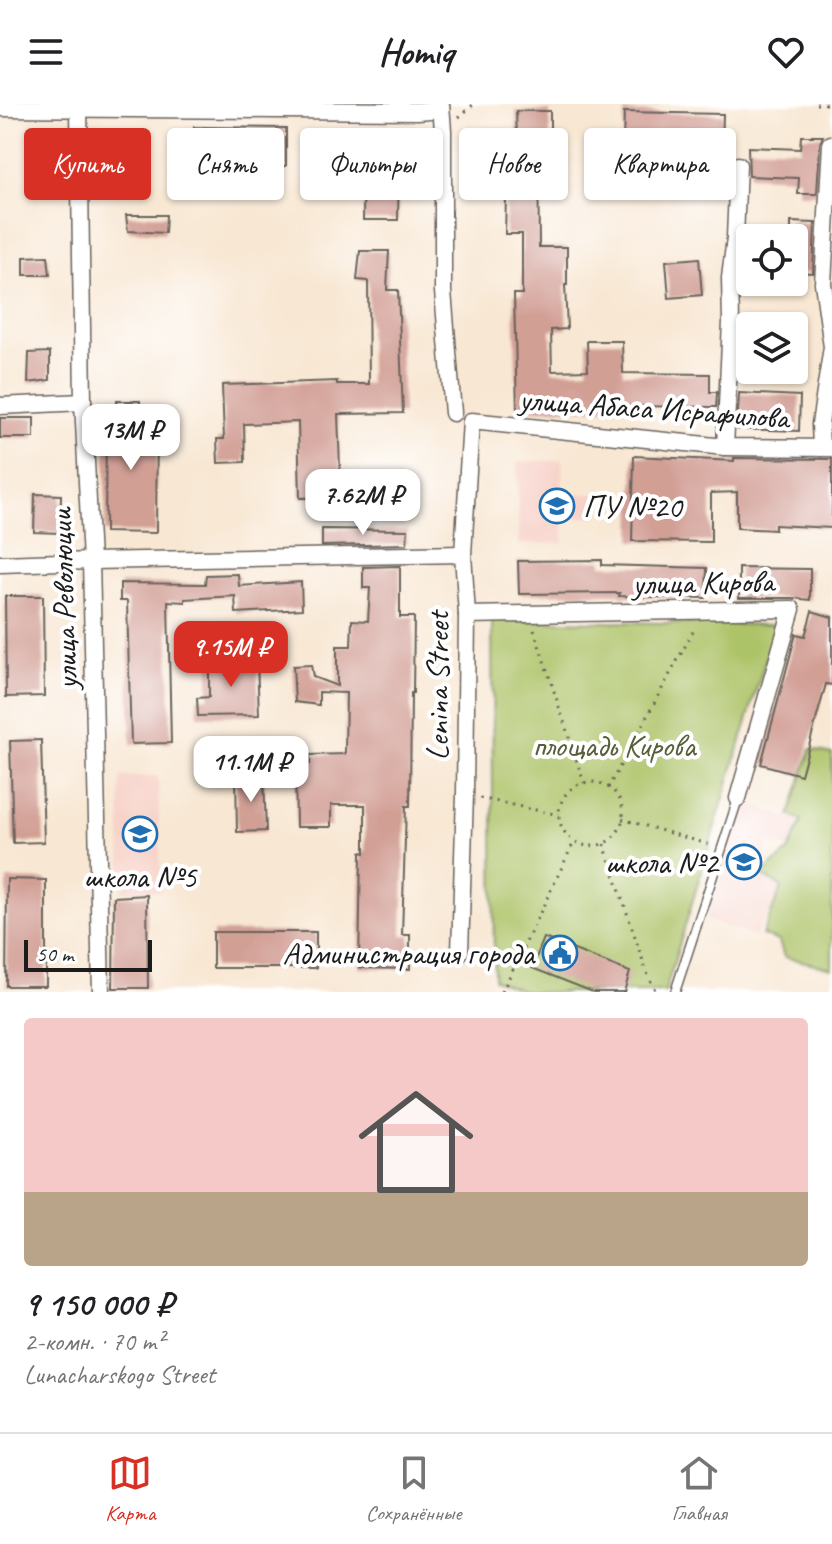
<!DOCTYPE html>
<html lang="ru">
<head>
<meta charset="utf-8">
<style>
	:root { --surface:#fff; --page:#f6f6f6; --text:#202124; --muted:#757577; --line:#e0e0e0; --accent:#d93025 }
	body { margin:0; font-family:Caveat,sans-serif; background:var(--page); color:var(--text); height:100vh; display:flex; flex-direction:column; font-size:30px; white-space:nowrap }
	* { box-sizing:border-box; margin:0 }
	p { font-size:26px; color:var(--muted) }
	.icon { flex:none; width:44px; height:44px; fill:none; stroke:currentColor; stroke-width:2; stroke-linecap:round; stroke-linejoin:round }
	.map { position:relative; height:888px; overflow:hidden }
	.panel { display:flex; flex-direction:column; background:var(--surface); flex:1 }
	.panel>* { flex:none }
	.hud { position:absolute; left:24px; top:24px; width:784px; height:72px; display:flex; gap:16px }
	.controls { position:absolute; left:736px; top:120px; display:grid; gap:16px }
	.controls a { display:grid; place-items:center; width:72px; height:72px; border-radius:8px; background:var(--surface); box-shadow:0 2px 6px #0004; font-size:40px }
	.scale { position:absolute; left:24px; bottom:20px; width:128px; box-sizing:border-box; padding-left:8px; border:4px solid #1c1c1c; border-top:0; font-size:22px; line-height:28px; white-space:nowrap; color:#1c1c1c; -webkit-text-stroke:6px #fff; paint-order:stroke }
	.price { position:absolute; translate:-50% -68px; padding:0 18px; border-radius:16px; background:#fff; color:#222; font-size:26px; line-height:52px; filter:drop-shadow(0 2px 4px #0008) }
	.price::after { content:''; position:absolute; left:50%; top:48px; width:24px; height:18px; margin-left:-12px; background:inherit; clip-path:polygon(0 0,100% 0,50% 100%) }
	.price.on { background:var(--accent); color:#fff }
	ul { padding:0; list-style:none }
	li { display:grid; align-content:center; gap:16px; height:424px; padding:0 24px }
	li+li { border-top:2px solid var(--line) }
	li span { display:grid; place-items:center; height:248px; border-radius:8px; color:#555 }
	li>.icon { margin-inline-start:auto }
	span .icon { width:144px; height:144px; fill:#fffc; stroke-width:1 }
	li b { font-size:34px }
	.tag { padding:0 28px; border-radius:8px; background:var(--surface); box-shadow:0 2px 6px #0004; font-size:28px; line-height:72px }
	.tag.on { background:var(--accent); color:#fff }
	header { display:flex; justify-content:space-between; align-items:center; height:104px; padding:0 24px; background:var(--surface); font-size:36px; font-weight:700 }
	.tab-bar { display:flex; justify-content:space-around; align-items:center; height:112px; border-top:2px solid var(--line); background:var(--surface); font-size:22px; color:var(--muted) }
	.tab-bar a { display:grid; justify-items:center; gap:4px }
	.tab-bar .on { color:var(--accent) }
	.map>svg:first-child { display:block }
	.built { fill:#f7d1c7 }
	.green { fill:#adc368; stroke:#647042; stroke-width:2 }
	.building { fill:#d29f95 }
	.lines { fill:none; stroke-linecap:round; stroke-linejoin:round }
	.lane-casing { stroke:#69635c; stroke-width:11 }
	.street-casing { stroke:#69635c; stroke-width:19 }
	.path { stroke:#69635c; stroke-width:3; stroke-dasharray:2 6; stroke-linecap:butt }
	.lane { stroke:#fff; stroke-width:8 }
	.street { stroke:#fff; stroke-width:16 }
	.labels { text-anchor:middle; stroke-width:8; stroke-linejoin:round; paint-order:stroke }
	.street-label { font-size:32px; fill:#1c1c1c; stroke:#fff }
	.poi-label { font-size:32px; fill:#1c1c1c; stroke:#fff; text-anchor:end }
	.park-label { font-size:32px; fill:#565f3a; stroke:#fff }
</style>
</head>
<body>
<header><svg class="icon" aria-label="menu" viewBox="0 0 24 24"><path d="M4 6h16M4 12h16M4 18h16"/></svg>Homiq<svg class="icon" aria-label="heart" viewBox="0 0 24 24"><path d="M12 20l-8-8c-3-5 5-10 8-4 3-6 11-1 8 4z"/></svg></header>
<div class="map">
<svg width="832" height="888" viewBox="0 0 832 888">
	<rect width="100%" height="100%" fill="#fff"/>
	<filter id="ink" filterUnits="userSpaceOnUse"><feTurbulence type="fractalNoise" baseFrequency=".0125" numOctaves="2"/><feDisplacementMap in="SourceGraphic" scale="16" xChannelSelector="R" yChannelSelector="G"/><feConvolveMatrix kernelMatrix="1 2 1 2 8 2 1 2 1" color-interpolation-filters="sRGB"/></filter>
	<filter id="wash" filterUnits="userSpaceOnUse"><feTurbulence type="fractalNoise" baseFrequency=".006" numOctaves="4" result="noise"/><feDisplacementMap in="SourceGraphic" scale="32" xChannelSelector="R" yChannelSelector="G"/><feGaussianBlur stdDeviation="1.8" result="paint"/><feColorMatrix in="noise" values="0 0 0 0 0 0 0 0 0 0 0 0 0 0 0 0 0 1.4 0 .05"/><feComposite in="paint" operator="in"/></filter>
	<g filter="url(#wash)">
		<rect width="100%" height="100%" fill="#f8e7d3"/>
		<!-- built -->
		<g class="built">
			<polygon points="562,356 563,390 595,390 596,413 563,414 564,439 519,440 517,358"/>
			<polygon points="158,672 161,787 122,787 120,673"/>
			<polygon points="749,700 798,717 789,744 768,740 761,771 782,783 755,833 706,816 742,706"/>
		</g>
		<!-- green -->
		<g class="green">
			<polygon points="492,516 776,521 665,888 526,888 494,875"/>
			<polygon points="811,645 832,650 832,864 784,853 779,837 762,831 782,783 761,771 788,748 802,717 790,711"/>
		</g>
		<g id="blocks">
			<!-- building -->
			<g class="building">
				<polygon points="516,7 550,7 550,50 538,50 539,143 567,143 567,181 565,181 567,225 551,226 552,267 588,266 587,237 622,237 623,269 710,270 710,288 717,288 716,303 624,302 624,304 517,306 514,190 522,190 522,130 505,130 507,57 518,56"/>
				<polygon points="624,8 723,10 722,45 688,44 688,38 623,37"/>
				<polygon points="194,23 286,24 286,62 193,61"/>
				<polygon points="801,32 823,32 820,39 817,90 798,90 799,74 749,72 748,43 800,45"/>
				<polygon points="364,56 399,57 398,116 363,116"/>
				<polygon points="126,111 166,111 165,129 128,127"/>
				<polygon points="791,118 815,119 813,169 795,168 794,134 791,134"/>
				<polygon points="360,147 389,147 387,186 398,186 403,309 338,310 341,393 300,394 298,318 244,320 245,358 218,359 217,335 224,335 222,281 337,277 337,280 369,280 368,177 357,176"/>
				<polygon points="48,152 50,171 24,171 24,153"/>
				<polygon points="699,154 702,191 669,194 666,157"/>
				<polygon points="50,248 50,276 28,279 29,249"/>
				<polygon points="739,289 800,292 799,327 737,325"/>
				<polygon points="117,297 140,297 140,318 157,318 156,429 105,428 106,314 117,314"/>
				<rect x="0" y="314" width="34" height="20"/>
				<polygon points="634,352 734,357 734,354 832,355 832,424 775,421 775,426 737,424 737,388 711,389 711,438 632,437"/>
				<polygon points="35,390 61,391 60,429 34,428"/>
				<polygon points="322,425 408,426 407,440 322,442"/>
				<polygon points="602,456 602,461 707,464 706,494 619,492 620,489 519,490 518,457"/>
				<polygon points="400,462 400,513 414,513 413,589 411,589 410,702 406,702 402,831 410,831 410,865 359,864 361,748 365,749 365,701 331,701 331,723 296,723 295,660 310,660 310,651 345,650 346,589 319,588 319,601 295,598 293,562 311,561 313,573 337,582 337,542 351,542 352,516 368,517 370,484 363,484 363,463"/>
				<polygon points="739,464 810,465 810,496 792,494 739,494"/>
				<polygon points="238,470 239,482 301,478 302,505 236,509 235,492 185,495 185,498 168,497 171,639 131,640 127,497 120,497 120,479 205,480 206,471"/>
				<polygon points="5,492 43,492 44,592 6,593"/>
				<polygon points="812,507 832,513 832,581 826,580 801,671 761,660 796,530 805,532"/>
				<polygon points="209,556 257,556 259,611 198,612 197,594 209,593"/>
				<polygon points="41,636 44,738 13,739 10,637"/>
				<polygon points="236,672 264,672 266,727 237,728"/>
				<polygon points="7,775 46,776 46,882 6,882"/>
				<polygon points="147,791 148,884 113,884 114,793"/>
				<rect x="213" y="828" width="103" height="36"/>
				<polygon points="544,834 630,868 624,888 593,888 532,864"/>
			</g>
		</g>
	</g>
	<g filter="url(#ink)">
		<use href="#blocks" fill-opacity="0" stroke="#69635c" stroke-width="2"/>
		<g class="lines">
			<!-- lane casing -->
			<g class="lane-casing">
				<polyline id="lane" points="675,888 738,695"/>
			</g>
			<!-- street casing -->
			<g class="street-casing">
				<g id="street">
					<polyline points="441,0 443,27 443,187 453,309"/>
					<polyline points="0,4 418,7 441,5"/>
					<polyline points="79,4 83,298 91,457 101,888"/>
					<polyline points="0,302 83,298"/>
					<polyline points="725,343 731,218 730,174 735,134 738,61"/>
					<polyline points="821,344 820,320 832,243 823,179 831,40"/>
					<polyline points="0,460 91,457 463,450"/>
					<polyline points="467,511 792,505 738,694"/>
					<polyline points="460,848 465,690 467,511 463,450 471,317 725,343 832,344"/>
				</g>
			</g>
			<!-- path -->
			<g class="path">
				<polyline points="816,0 832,0"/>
				<polyline points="459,13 474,0"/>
				<polyline points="534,526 584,679"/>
				<circle cx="591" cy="710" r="32"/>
				<polyline points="608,684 695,524"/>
				<polyline points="480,694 559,711"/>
				<polyline points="622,715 711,741"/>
				<polyline points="604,740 647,869 656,888"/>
				<polyline points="502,888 574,738"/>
			</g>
			<!-- lane -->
			<use href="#lane" class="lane"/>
			<!-- street -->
			<use href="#street" class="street"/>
		</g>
	</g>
	<!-- icons -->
	<defs>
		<g id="university-ring" transform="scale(1.8)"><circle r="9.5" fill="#fff" stroke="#1f6fb2" stroke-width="1.5"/><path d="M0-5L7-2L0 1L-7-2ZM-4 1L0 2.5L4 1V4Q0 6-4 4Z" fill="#1f6fb2"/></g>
		<g id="school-ring" transform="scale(1.8)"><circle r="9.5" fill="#fff" stroke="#1f6fb2" stroke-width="1.5"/><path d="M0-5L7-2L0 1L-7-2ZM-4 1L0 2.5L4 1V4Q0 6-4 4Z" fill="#1f6fb2"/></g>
		<g id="civic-ring" transform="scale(1.8)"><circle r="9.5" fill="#fff" stroke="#1f6fb2" stroke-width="1.5"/><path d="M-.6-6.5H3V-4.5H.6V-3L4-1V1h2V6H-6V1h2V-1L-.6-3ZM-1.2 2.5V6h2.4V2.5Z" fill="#1f6fb2"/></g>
	</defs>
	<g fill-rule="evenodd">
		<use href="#university-ring" x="557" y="402"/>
		<use href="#school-ring" x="140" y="730"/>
		<use href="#school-ring" x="744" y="758"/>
		<use href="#civic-ring" x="560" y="849"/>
	</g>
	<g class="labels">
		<!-- street labels -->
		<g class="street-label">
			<text transform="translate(654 304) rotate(4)" y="11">улица Абаса Исрафилова</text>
			<text transform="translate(703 478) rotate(-1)" y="11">улица Кирова</text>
			<text transform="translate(63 495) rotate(-92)" y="11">улица Революции</text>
			<text transform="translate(437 582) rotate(-90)" y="11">Lenina Street</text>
		</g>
		<!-- poi labels -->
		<g class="poi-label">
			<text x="583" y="413" text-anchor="start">ПУ №20</text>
			<text x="718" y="769">школа №2</text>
			<text x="140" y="783" text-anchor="middle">школа №5</text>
			<text x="534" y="860">Администрация города</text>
		</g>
		<!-- park labels -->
		<g class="park-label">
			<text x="614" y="652">площадь Кирова</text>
		</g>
	</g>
</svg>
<div class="controls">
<a><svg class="icon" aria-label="locate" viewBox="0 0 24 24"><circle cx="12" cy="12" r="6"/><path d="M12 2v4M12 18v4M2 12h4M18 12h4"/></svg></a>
<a><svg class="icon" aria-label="layers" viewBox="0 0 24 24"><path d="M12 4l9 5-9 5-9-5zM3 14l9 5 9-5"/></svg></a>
</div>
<div class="scale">50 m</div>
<b class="price" style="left:131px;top:368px">13M ₽</b>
<b class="price" style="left:363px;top:433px">7.62M ₽</b>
<b class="price on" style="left:231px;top:585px">9.15M ₽</b>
<b class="price" style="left:251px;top:700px">11.1M ₽</b>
<div class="hud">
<a class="tag on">Купить</a>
<a class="tag">Снять</a>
<a class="tag">Фильтры</a>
<a class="tag">Новое</a>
<a class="tag">Квартира</a>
</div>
</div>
<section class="panel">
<ul>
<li><span style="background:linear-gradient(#f6c9c9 70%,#b9a48a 0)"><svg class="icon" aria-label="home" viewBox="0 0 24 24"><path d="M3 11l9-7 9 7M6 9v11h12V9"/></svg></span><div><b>9 150 000 ₽</b><p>2-комн. · 70 m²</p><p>Lunacharskogo Street</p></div></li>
</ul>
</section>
<nav class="tab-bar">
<a class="on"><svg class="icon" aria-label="map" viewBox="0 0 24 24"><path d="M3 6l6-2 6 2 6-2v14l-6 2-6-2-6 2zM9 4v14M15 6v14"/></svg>Карта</a>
<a><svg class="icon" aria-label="saved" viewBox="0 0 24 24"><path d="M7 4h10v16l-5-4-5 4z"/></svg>Сохранённые</a>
<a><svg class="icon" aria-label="home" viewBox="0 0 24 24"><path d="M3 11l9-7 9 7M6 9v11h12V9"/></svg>Главная</a>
</nav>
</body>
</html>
